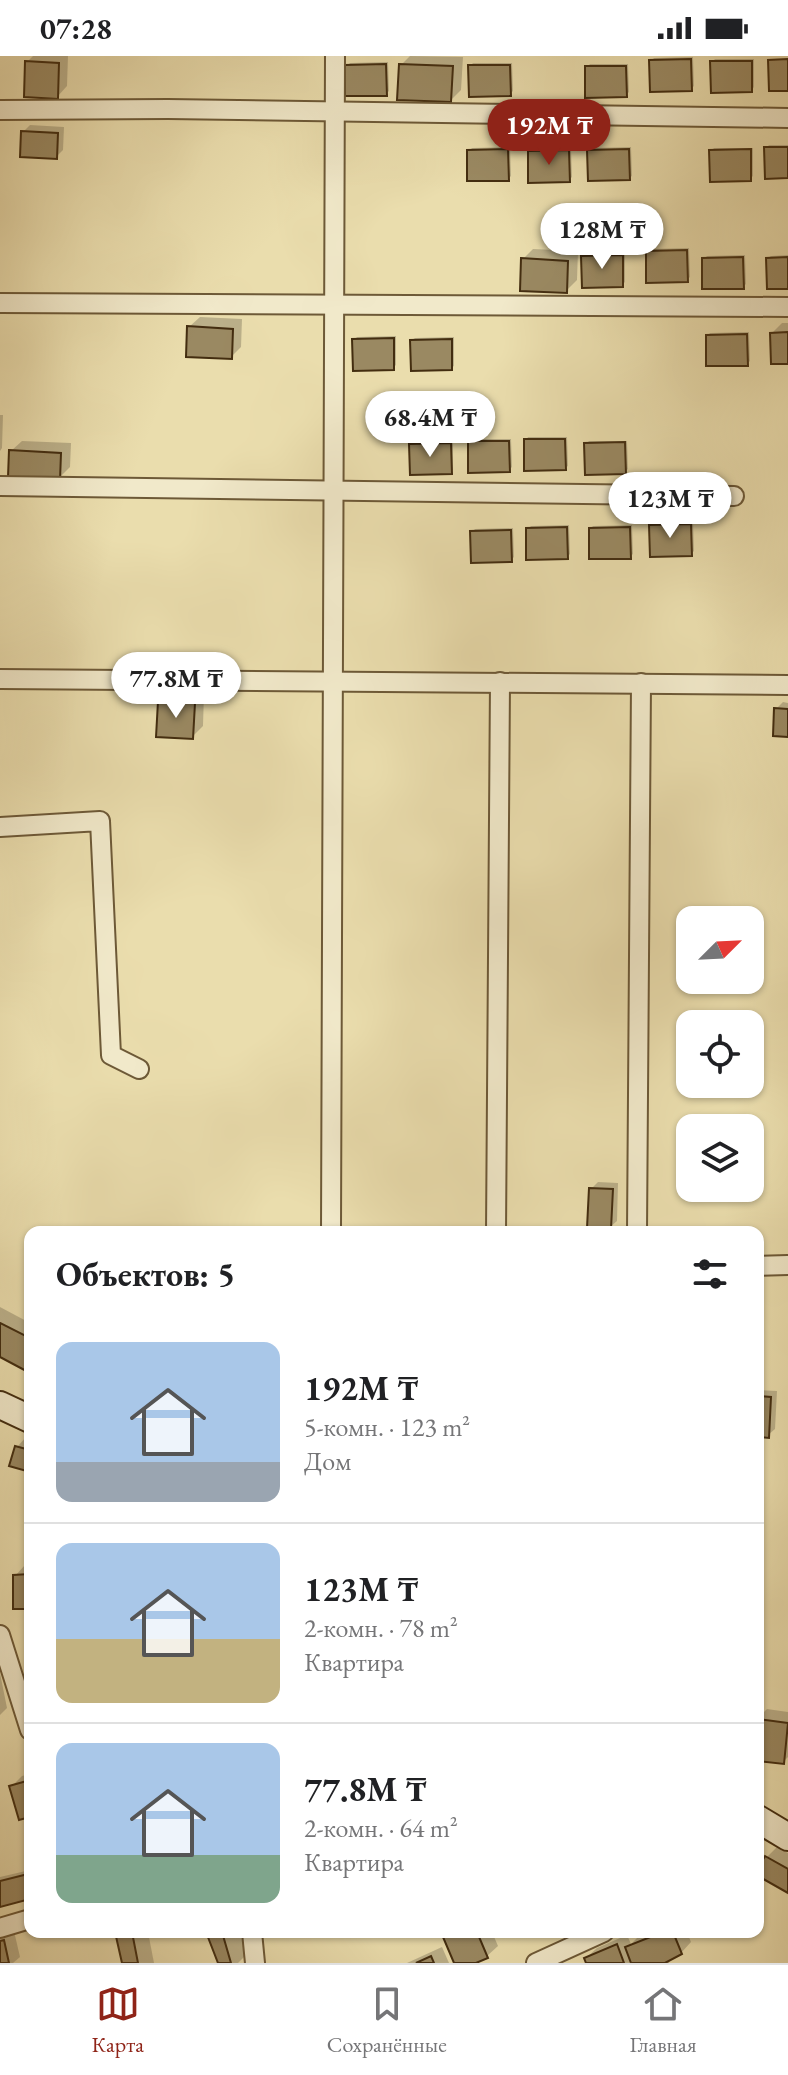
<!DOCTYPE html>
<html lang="ru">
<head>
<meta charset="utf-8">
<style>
	:root { --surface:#fff; --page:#f6f6f6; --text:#202124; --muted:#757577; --line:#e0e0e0; --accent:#8f2418 }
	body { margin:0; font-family:"EB Garamond",serif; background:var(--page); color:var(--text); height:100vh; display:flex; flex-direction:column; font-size:30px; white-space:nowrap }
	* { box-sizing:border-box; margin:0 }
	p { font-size:26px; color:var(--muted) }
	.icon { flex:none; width:44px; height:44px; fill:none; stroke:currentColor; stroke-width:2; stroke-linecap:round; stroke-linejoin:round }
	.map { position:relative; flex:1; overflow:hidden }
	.details { position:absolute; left:24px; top:1170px; width:740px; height:712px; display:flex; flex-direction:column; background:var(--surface); border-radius:16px; box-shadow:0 2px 6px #0004 }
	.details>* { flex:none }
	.needle { width:52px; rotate:66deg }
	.fabs { position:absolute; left:676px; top:850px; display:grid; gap:16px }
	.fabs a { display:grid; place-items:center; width:88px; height:88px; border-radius:16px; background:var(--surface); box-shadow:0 2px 6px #0004; font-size:40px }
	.price { position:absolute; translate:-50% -68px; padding:0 18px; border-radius:28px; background:#fff; color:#222; font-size:26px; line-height:52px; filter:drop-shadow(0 2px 4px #0008) }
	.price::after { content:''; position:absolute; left:50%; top:48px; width:24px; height:18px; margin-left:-12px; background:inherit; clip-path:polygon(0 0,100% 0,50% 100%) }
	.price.on { background:var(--accent); color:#fff }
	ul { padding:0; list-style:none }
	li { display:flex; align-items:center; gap:24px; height:200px; padding:0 32px }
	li+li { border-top:2px solid var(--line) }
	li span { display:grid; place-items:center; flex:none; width:224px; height:160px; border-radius:16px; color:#555 }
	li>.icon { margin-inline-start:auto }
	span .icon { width:96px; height:96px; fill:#fffc; stroke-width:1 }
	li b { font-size:34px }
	h2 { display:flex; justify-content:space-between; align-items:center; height:96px; padding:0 32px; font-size:34px }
	.status { display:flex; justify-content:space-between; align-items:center; height:56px; padding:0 40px; background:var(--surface); direction:ltr }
	.status svg { height:22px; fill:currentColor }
	.dock { display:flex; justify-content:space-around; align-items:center; height:112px; border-top:2px solid var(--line); background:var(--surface); font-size:22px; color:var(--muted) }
	.dock a { display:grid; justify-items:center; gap:4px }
	.dock .on { color:var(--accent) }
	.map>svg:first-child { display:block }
	.shadow { fill:#0003 }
	.building { fill:#9a8962; stroke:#432d10; stroke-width:2 }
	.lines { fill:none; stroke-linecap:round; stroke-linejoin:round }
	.street-casing { stroke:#6d5937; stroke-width:22 }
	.secondary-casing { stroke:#432d10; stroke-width:30 }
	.street { stroke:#f1e9ca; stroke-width:18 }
	.secondary { stroke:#f1e9ca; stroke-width:26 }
</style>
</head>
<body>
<div class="status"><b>07:28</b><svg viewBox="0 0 49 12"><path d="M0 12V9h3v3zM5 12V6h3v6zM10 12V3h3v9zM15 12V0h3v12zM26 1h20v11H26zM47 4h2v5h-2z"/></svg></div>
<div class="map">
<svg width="788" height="1907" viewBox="0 0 788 1907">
	<rect width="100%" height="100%" fill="#eaddad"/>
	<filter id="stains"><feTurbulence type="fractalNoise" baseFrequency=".0025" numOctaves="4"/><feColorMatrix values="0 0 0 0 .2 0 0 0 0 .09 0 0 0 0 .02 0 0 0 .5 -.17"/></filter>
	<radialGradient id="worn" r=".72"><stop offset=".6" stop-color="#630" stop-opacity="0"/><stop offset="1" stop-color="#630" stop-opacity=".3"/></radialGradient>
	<!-- shadow -->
	<g class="shadow">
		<polygon points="33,0 68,0 67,30 57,41 27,6"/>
		<polygon points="410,0 463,1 461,34 451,44 401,9"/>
		<polygon points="693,1 694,30 691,33 651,5 654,2"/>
		<polygon points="715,3 754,3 754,31 752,34 712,6"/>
		<polygon points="388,6 389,35 386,38 347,10 350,7"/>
		<polygon points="473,7 512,7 513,35 510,38 470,10"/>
		<polygon points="590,8 628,8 629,36 626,39 587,11"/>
		<polygon points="30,69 64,71 63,94 56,101 23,76"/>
		<polygon points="769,89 788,89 788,120 766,92"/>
		<polygon points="510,91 511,120 508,123 469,95 472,92"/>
		<polygon points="631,91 632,120 629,122 589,94 592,92"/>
		<polygon points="714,92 753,92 753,120 750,123 711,95"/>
		<polygon points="532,93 571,93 572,121 569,124 530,96"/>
		<polygon points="689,192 690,221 687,224 648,196 650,193"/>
		<polygon points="533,193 578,195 577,224 566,235 523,203"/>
		<polygon points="625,197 625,226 622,229 583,201 586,198"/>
		<polygon points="745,199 746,228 743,231 704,203 707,200"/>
		<polygon points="788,199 788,231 768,202 771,200"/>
		<polygon points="200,261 242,263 241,291 231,301 189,271"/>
		<polygon points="782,267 788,267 788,306 772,277"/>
		<polygon points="749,276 750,305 747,308 708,279 710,277"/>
		<polygon points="396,280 396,309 393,312 354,284 357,281"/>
		<polygon points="454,281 454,310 451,312 412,284 415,282"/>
		<polygon points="0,359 3,359 2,392 0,395"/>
		<polygon points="528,381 567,381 568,410 565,412 526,384"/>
		<polygon points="473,383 511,383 512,411 509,414 470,386"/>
		<polygon points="22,385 71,387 70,411 59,422 11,395"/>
		<polygon points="453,385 453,414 451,416 411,388 414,386"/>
		<polygon points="589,385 627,385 628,413 625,416 586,388"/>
		<polygon points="693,466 694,495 691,498 651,470 654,467"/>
		<polygon points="569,469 570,498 567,501 528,473 531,470"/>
		<polygon points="632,469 633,498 630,501 591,472 593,470"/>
		<polygon points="513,472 514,501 511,504 472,476 475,473"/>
		<polygon points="170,636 204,637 203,670 192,681 160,646"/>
		<polygon points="783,646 788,647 788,679 776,653"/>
		<polygon points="598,1126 618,1127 617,1165 610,1171 591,1133"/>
		<polygon points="0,1251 30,1267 30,1315 0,1299"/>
		<polygon points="758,1334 777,1335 775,1373 768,1379 758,1379"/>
		<polygon points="27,1380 30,1381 30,1414 17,1391"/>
		<polygon points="25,1509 30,1509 30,1551 15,1520"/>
		<polygon points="0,1617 7,1652 0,1659"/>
		<polygon points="767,1653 788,1656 788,1701 783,1706 758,1703 758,1662"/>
		<polygon points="30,1718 30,1759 11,1731 22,1720"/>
		<polygon points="777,1791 788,1797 788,1835 758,1817 767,1801"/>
		<polygon points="30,1814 30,1841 0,1849 0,1821"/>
		<polygon points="14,1875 20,1901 13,1907 0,1907 0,1878"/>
		<polygon points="117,1876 148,1876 154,1907 124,1907"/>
		<polygon points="209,1876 240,1876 246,1899 238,1907 220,1907"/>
		<polygon points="451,1876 492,1876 498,1890 487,1900 471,1907 457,1907 446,1882"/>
		<polygon points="651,1876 687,1876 691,1886 681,1897 668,1903 669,1907 588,1907 586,1902 597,1892 627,1879 631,1888 638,1881"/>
		<polygon points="442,1891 449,1907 407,1907"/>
	</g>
	<!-- building -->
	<g class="building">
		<polygon points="691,3 692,35 650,36 649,4"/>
		<polygon points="788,3 788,35 769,35 768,4"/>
		<polygon points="25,5 59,7 58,43 24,41"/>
		<polygon points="710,5 752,5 752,36 711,37"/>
		<polygon points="386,8 387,40 345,40 345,9"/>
		<polygon points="399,8 453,10 451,46 397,44"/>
		<polygon points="468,9 510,9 511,40 469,41"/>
		<polygon points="585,10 626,10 627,41 585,42"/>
		<polygon points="21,75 58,77 57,103 20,101"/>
		<polygon points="764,91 788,91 788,122 765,123"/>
		<polygon points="508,93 509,125 467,125 467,94"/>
		<polygon points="629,93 630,124 588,125 587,94"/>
		<polygon points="751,93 751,125 710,126 709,94"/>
		<polygon points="569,94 570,126 528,127 528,95"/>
		<polygon points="687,194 688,226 646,227 646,195"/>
		<polygon points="623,199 623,231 582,232 581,200"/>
		<polygon points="743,201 744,233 702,233 702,202"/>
		<polygon points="788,201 788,233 767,233 766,202"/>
		<polygon points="521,202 568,205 567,237 520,235"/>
		<polygon points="187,270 233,273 232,303 186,301"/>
		<polygon points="788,276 788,308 771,308 770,277"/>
		<polygon points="747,278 748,310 706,310 706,279"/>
		<polygon points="394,282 394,314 353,315 352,283"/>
		<polygon points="452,283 452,314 411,315 410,284"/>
		<polygon points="524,383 565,383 566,414 524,415"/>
		<polygon points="468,385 509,385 510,416 468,417"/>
		<polygon points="625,386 626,418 585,419 584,387"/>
		<polygon points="451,387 452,418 410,419 409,388"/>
		<polygon points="9,394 61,397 60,424 8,421"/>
		<polygon points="691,468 692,500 650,501 649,469"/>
		<polygon points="567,471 568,503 526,504 526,472"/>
		<polygon points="630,471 631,503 589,503 589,472"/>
		<polygon points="511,474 512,506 471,507 470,475"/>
		<polygon points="158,645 195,647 193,683 156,681"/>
		<polygon points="774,652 788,653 788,681 773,680"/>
		<polygon points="589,1132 613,1133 611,1173 587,1172"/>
		<polygon points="0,1267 30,1282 30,1317 0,1301"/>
		<polygon points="758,1340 771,1341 769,1382 758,1381"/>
		<polygon points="15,1390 30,1394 30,1416 9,1410"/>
		<polygon points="30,1518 30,1553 13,1553 13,1519"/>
		<polygon points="758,1663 788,1667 784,1708 758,1705"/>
		<polygon points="30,1724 30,1761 19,1764 9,1730"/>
		<polygon points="765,1800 788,1813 788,1837 758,1820 758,1812"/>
		<polygon points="28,1818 30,1828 30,1843 0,1851 0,1825"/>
		<polygon points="115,1876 132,1876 138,1907 122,1907"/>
		<polygon points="206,1876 222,1876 231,1907 218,1907"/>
		<polygon points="456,1876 477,1876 488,1902 476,1907 454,1907 443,1881"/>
		<polygon points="663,1876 673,1876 682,1898 665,1907 631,1907 625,1891"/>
		<polygon points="4,1884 9,1907 0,1907 0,1885"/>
		<polygon points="617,1888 624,1907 586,1907 584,1902"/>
		<polygon points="431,1900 434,1907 416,1907"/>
	</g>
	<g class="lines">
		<!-- street casing -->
		<g class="street-casing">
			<g id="street">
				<polyline points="0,54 168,53 788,62"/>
				<polyline points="0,247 788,251"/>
				<polyline points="0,430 734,440"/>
				<polyline points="0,623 788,629"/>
				<polyline points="0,771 100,765 111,999 139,1013"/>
				<polyline points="331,1176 335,0"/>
				<polyline points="496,1176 500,626"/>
				<polyline points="637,1176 641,627"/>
				<polyline points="758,1210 788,1209"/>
				<polyline points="0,1579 30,1674"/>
				<polyline points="0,1872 30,1863"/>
				<polyline points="252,1876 255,1907"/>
				<polyline points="536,1907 604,1876"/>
			</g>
		</g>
		<!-- secondary casing -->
		<g class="secondary-casing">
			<g id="secondary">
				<polyline points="0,1349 30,1363"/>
				<polyline points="758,1763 788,1781"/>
			</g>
		</g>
		<!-- street -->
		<use href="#street" class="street"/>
		<!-- secondary -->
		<use href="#secondary" class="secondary"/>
	</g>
	<rect width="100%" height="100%" filter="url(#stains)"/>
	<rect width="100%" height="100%" fill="url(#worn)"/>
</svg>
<div class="fabs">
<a><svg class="needle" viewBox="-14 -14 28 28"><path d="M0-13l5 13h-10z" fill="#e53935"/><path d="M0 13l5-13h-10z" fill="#757577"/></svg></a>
<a><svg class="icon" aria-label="locate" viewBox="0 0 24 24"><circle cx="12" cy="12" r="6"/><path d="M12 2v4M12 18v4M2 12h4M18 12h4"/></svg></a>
<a><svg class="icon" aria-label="layers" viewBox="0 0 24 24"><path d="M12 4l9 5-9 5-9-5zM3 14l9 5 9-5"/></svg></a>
</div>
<b class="price on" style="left:549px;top:111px">192M ₸</b>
<b class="price" style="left:602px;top:215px">128M ₸</b>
<b class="price" style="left:430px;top:403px">68.4M ₸</b>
<b class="price" style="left:670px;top:484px">123M ₸</b>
<b class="price" style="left:176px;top:664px">77.8M ₸</b>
<section class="details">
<h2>Объектов: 5<svg class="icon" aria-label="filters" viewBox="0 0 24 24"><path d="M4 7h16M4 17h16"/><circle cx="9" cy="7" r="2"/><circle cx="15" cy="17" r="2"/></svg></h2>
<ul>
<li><span style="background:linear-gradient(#a9c7e8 75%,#9aa5b1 0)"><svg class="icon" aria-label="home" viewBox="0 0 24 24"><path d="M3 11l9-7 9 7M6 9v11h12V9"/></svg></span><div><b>192M ₸</b><p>5-комн. · 123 m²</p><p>Дом</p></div></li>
<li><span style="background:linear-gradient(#a9c7e8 60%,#c2b280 0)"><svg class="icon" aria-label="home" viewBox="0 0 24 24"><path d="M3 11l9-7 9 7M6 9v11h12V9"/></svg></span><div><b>123M ₸</b><p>2-комн. · 78 m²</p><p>Квартира</p></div></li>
<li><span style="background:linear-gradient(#a9c7e8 70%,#7fa58c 0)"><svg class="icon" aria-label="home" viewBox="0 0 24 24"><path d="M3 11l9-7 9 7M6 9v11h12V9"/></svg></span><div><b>77.8M ₸</b><p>2-комн. · 64 m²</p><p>Квартира</p></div></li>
</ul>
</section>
</div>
<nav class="dock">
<a class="on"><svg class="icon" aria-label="map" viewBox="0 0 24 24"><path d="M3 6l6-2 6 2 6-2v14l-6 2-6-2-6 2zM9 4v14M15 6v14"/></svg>Карта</a>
<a><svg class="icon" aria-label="saved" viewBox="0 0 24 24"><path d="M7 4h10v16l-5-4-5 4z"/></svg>Сохранённые</a>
<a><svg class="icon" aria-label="home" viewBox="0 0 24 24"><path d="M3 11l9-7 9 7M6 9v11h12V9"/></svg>Главная</a>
</nav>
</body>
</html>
